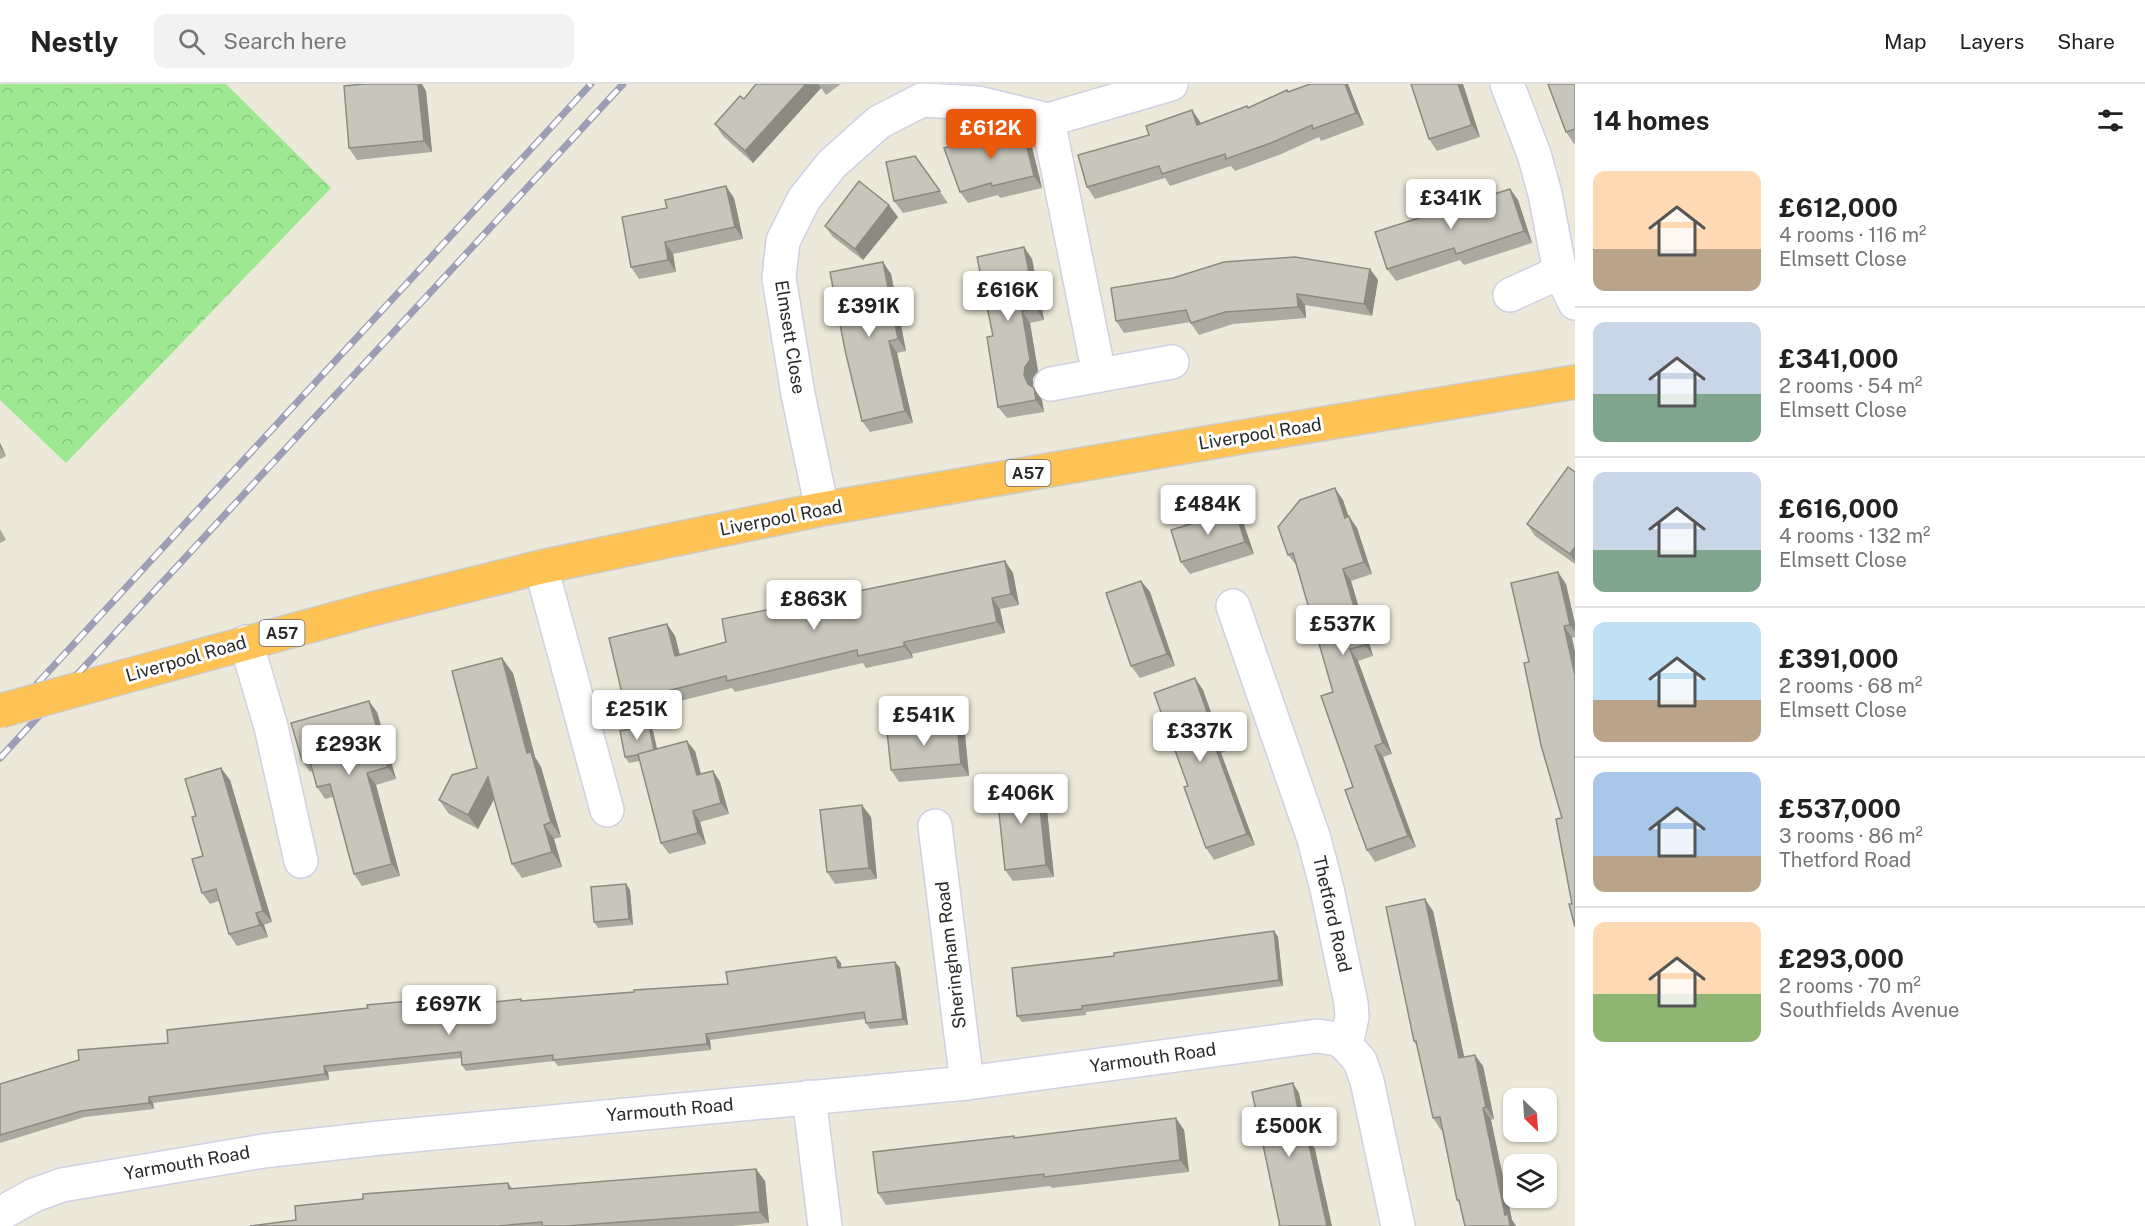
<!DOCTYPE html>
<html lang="en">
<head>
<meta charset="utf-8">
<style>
	:root { --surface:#fff; --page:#f2f2f2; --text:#222; --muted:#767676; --line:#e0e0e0; --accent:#ea580c }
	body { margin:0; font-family:"Public Sans",sans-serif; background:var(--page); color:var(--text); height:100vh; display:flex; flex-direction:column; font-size:22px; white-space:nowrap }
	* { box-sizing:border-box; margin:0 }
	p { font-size:20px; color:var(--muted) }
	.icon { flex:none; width:33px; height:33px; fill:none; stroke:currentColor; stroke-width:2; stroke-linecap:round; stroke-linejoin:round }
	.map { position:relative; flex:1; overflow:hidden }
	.side { display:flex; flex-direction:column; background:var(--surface); width:570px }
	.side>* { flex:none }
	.needle { width:39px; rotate:155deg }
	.buttons { position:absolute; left:1503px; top:1004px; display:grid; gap:12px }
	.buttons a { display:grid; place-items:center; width:54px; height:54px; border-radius:12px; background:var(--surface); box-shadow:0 2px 4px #0004; font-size:30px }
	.price { position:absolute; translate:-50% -51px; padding:0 14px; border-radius:6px; background:#fff; color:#222; font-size:20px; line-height:39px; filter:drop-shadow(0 2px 3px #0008) }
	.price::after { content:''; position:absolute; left:50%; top:36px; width:18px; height:14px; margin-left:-9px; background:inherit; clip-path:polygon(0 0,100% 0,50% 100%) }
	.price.on { background:var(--accent); color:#fff }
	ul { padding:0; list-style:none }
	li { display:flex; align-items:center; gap:18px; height:150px; padding:0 18px }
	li+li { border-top:2px solid var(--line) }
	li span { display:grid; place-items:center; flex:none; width:168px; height:120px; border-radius:12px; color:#555 }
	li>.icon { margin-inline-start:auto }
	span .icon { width:72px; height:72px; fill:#fffc; stroke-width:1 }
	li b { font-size:26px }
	h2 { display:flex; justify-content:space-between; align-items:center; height:72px; padding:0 18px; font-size:26px }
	header { display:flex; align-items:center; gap:36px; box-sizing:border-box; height:84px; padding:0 30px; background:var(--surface); border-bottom:2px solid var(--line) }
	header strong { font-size:28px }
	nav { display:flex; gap:33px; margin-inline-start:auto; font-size:21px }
	.search { width:420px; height:54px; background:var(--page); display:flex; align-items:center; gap:15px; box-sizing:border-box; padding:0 21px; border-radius:12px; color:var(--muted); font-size:22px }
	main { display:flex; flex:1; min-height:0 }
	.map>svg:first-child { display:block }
	.park { fill:url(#park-crowns) }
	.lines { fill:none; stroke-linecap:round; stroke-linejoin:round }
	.street-casing { stroke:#d0d0e4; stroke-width:36 }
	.highway-casing { stroke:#ccc; stroke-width:36 }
	.street { stroke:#fff; stroke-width:33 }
	.highway { stroke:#ffc254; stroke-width:33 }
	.rail-casing { stroke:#9e9db6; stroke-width:7 }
	.rail { stroke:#fff; stroke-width:4.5; stroke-dasharray:14; stroke-linecap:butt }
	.highway-bridge-casing { stroke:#ccc; stroke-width:36; stroke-linecap:butt }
	.highway-bridge { stroke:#ffc254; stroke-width:33 }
	.wall { fill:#acaaa0 }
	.shaded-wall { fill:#8c8b82 }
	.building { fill:#c8c6ba; stroke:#8c8b82; stroke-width:1.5 }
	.labels { text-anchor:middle; stroke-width:6; stroke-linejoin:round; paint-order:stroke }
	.shield { fill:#fff; stroke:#6a6a6a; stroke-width:1.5 }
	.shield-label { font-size:16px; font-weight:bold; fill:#2a2a2a }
	.street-label { font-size:18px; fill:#2a2a2a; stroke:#fff }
</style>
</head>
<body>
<header>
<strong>Nestly</strong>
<div class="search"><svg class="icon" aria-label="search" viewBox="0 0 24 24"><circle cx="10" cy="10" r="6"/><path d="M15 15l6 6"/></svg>Search here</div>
<nav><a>Map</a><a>Layers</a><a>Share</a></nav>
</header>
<main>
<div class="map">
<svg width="1575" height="1142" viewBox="0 0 1575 1142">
	<defs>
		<pattern id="park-crowns" width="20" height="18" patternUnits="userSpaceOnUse" patternTransform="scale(1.5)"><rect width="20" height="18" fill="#9ee892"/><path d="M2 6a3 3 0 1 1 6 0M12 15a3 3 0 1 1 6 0" fill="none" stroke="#88c77e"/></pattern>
	</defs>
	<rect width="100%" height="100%" fill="#ede9da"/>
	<!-- park -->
	<polygon class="park" points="2,0 226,0 331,104 66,379 0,316 0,1"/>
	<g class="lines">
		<!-- street casing -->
		<g class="street-casing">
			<g id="street">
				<polyline points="1507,0 1534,70 1545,110 1560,188"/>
				<polyline points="1048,36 1099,290"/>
				<polyline points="1510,211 1560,188 1575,219"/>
				<polyline points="1051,300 1172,278"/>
				<polyline points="822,425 798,310 779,194 783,157 804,115 832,80 879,38 922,16 978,19 1048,36 1171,0"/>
				<polyline points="541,483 607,726"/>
				<polyline points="1233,522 1314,755 1327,805 1351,919 1352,933 1346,961 1360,977 1367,997 1398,1142"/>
				<polyline points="246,558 271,643 301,777"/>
				<polyline points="935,742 967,999"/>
				<polyline points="809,1013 825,1142"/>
				<polyline points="0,1130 34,1111 62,1101 263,1067 380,1054 967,999 1317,952 1338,955 1346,961"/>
			</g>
		</g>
		<!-- highway casing -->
		<g class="highway-casing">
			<polyline id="highway" points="79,605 368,526 541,483 822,425 1230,355 1575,298"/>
		</g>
		<!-- street -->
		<use href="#street" class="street"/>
		<!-- highway -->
		<use href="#highway" class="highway"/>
		<!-- rail casing -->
		<g class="rail-casing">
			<g id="rail">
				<polyline points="0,640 591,0"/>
				<polyline points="0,674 623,0"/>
			</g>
		</g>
		<!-- rail -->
		<use href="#rail" class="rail"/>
		<!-- highway-bridge casing -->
		<g class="highway-bridge-casing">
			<polyline id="highway-bridge" points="0,627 79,605"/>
		</g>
		<!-- highway-bridge -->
		<use href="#highway-bridge" class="highway-bridge"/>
	</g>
	<!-- wall -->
	<g class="wall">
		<polygon points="756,0 841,0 826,11 821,4 753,79 723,52 715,40 744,15"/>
		<polygon points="1310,0 1348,0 1364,41 1321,57 1319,53 1279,71 1235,87 1231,82 1170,102 1165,94 1095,115 1087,103 1149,51 1192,26 1201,39 1248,23"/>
		<polygon points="1411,0 1463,0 1480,53 1437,67 1429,55"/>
		<polygon points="1575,0 1575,59 1574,60 1566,48"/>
		<polygon points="426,7 432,68 357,76 349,64"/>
		<polygon points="1030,55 1042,104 1000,114 998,111 968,119 960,108"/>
		<polygon points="915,72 948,119 903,129 894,117"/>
		<polygon points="1510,105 1518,116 1532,159 1464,181 1460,176 1396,197 1387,185"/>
		<polygon points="734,114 743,155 673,170 676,188 639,195 631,183 667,124"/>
		<polygon points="898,133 863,176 833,153 825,142"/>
		<polygon points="1024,163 1032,175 1044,236 1030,239 1038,287 1033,294 1033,303 1042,316 1044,328 1007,334 998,323 993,252"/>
		<polygon points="1370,185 1378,196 1372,232 1305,221 1306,234 1233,240 1199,251 1190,238 1124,249 1116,237"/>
		<polygon points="891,190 906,267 897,269 913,339 870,348 862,337"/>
		<polygon points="0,359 6,372 0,375"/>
		<polygon points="1575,388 1575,480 1535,452 1527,440"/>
		<polygon points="1343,416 1348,433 1357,444 1372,490 1351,497 1373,572 1358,577 1392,670 1383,673 1416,763 1375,778 1367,766 1333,608 1297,482 1288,471"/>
		<polygon points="1235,426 1243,438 1254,470 1190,490 1181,478"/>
		<polygon points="0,445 6,456 0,459"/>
		<polygon points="1005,477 1013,489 1019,521 1000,525 1005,549 912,570 913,574 866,584 863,579 735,608 732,604 632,629 624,618 667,540 675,552 680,571"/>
		<polygon points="1141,497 1150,508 1175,582 1140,594 1131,582"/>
		<polygon points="1566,500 1575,540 1575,553 1572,554 1572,820 1562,734 1529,578"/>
		<polygon points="513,589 535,673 541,683 561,753 554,755 562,783 522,794 512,780 494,715 478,745 449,730 439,716 477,684"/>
		<polygon points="1195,594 1203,606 1225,668 1221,669 1255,761 1214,776 1206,764 1188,702"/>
		<polygon points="377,628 396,695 376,701 400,792 362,802 354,790 333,713 325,715 317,703 313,687 310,688 302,676"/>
		<polygon points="957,640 965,651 969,692 899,698 891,686"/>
		<polygon points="653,647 657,665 695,667 701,690 713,687 720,698 729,730 700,738 706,760 669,770 661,759 640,677 629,679 625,673"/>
		<polygon points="230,696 272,838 264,841 268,853 237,862 229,850 219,817 210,820 202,809 203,772 196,732"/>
		<polygon points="1045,707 1054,793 1013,797 1005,786"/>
		<polygon points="871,733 877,795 835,800 827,788"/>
		<polygon points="626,800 630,806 633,841 598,844 594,838"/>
		<polygon points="1433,827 1464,973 1483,982 1494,1035 1491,1036 1512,1136 1516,1142 1465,1142 1461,1121 1457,1116 1442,1046 1441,1046 1433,1034 1417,963 1414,957"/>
		<polygon points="1274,847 1278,853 1283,902 1086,928 1086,931 1022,938 1017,932 1114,872"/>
		<polygon points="895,878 900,884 908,941 870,945 866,939 865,935 710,956 711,966 558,982 554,977 466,987 462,981 461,974 328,988 329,996 153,1019 154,1025 85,1033 0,1059 0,1000 168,959 368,924 431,915 435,922 436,924 728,900 841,879 841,884"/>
		<polygon points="1176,1034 1184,1046 1189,1088 1052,1104 1050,1102 886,1121 878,1109 1014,1052 1015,1054"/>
		<polygon points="756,1085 765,1097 769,1139 732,1142 250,1142 296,1136 363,1115 508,1099 513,1105"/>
	</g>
	<!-- shaded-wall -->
	<g class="shaded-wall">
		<polygon points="418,0 422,0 426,7 432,68 424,57"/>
		<polygon points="806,0 818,0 821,4 753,79 745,67"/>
		<polygon points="1345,0 1348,0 1364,41 1356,29"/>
		<polygon points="1458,0 1463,0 1480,53 1472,41"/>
		<polygon points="1192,26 1200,38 1205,52 1197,41"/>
		<polygon points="1022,43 1030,55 1042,104 1034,92"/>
		<polygon points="726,102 734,114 743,155 735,143"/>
		<polygon points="1510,105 1518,116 1532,159 1524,147"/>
		<polygon points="889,121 898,133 863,176 855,165"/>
		<polygon points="665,158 673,170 676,188 668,176"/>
		<polygon points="1024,163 1032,175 1044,236 1036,224"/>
		<polygon points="883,178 891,190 906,267 898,255"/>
		<polygon points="1370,185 1378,196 1372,232 1364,220"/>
		<polygon points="1297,210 1305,221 1306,234 1298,223"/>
		<polygon points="1022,227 1030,239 1038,287 1033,294 1033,303 1042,316 1044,328 1036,316 1024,291"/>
		<polygon points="889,257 897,269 913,339 905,327"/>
		<polygon points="0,359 6,372 0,363"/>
		<polygon points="1335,404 1343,416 1353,445 1345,434"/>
		<polygon points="1235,426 1243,438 1254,470 1245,458"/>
		<polygon points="1349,432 1357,444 1372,490 1364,478"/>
		<polygon points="1575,463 1575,478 1570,470"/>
		<polygon points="1005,477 1013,489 1019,521 1011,510"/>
		<polygon points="1343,485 1351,497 1373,572 1365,561"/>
		<polygon points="1558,488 1566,500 1575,540 1575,548 1570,541"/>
		<polygon points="1141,497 1150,508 1175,582 1167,570"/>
		<polygon points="992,514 1000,525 1005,549 997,538"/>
		<polygon points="667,540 675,552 683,584 675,572"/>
		<polygon points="1564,542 1572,554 1575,567 1575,591"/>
		<polygon points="904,558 912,570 913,574 904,562"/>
		<polygon points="1350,565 1358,577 1392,670 1383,659"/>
		<polygon points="502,574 513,589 535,673 541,683 561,753 551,738 527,669"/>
		<polygon points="1195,594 1203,606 1225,668 1217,656"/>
		<polygon points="369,617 377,628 396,695 388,683"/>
		<polygon points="957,640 965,651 969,692 961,680"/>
		<polygon points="649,641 653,647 659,674 655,668"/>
		<polygon points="687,657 695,667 704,702 697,691"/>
		<polygon points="1213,657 1221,669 1255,761 1247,750"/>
		<polygon points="1375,662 1383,673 1416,763 1408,752"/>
		<polygon points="221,684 230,696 272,838 263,827"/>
		<polygon points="713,687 720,698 729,730 721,719"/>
		<polygon points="367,689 376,701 400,792 392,780"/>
		<polygon points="488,693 498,708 478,745 468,731"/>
		<polygon points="1037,695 1045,707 1054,793 1046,781"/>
		<polygon points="862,721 871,733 877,795 869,784"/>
		<polygon points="693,727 700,738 706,760 698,749"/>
		<polygon points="544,741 554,755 562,783 552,768"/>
		<polygon points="626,800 630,806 633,841 629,835"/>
		<polygon points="1425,815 1433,827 1467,986 1459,974"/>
		<polygon points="256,829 264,841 268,853 260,841"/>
		<polygon points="1274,847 1278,853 1283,902 1279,896"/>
		<polygon points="836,873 841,879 842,890 838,884"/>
		<polygon points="895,878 900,884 908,941 903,935"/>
		<polygon points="431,915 435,922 436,931 432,925"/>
		<polygon points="706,950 710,956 711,966 707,960"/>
		<polygon points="1475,971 1483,982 1494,1035 1486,1023"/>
		<polygon points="324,982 328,988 329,996 325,990"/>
		<polygon points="1293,999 1299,1009 1309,1056 1315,1065 1332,1142 1327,1142 1304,1057"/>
		<polygon points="149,1013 153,1019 154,1025 149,1019"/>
		<polygon points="1483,1024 1491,1036 1512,1136 1516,1142 1510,1142 1505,1131"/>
		<polygon points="1176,1034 1184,1046 1189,1088 1180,1076"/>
		<polygon points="756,1085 765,1097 769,1139 760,1128"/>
	</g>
	<!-- building -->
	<g class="building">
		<polygon points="364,0 418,0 424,57 349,64 344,2"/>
		<polygon points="756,0 806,0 745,67 715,40 740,12 744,15"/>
		<polygon points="1310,0 1345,0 1356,29 1313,45 1312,41 1271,59 1226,75 1225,70 1162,90 1159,82 1087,103 1078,71 1149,51 1146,42 1192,26 1197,41 1247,22 1248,24 1287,6 1288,8"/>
		<polygon points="1411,0 1458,0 1472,41 1429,55"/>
		<polygon points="1548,0 1575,0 1575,45 1566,48"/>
		<polygon points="1022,43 1034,92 992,102 991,99 960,108 944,64"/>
		<polygon points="915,72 940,107 894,117 886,78"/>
		<polygon points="859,97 889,121 855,165 825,142"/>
		<polygon points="726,102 735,143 665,158 668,176 631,183 622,133 667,124 665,116"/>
		<polygon points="1510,105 1524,147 1456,170 1454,164 1387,185 1375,148"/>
		<polygon points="1024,163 1036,224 1022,227 1030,276 1025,283 1024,291 1028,300 1034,304 1036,316 998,323 987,253 993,252 977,173"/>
		<polygon points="1295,173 1370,185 1364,220 1297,210 1298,223 1225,228 1191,239 1186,226 1116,237 1111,204 1173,194 1224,178"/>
		<polygon points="883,178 898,255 889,257 905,327 862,337 845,266 830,188"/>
		<polygon points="1568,383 1575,388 1575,463 1570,470 1527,440"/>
		<polygon points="1335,404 1345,434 1349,432 1364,478 1343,485 1365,561 1350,565 1383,659 1375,662 1408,752 1367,766 1345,706 1353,703 1321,612 1333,608 1293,469 1288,471 1278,443 1300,416"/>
		<polygon points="1235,426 1245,458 1181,478 1171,446"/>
		<polygon points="1005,477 1011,510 992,514 997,538 904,558 904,562 858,572 857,566 727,597 726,592 624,618 609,554 667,540 675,572 726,558 722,535"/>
		<polygon points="1558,488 1570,541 1564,542 1575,591 1575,843 1569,820 1572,820 1556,735 1562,734 1541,661 1524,579 1529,578 1511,499"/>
		<polygon points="1141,497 1167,570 1131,582 1106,509"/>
		<polygon points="502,574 527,669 531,668 551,738 544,741 552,768 512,780 488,693 468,731 439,716 452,691 477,684 452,587"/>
		<polygon points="1195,594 1217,656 1213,657 1247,750 1206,764 1184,703 1188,702 1154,609"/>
		<polygon points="369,617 388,683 367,689 392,780 354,790 330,700 317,703 309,674 302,676 291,639"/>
		<polygon points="957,640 961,680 891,686 887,647"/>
		<polygon points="649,641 654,666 638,671 625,673 620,647"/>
		<polygon points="687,657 697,691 713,687 721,719 693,727 698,749 661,759 638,670"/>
		<polygon points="221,684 263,827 256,829 260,841 229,850 216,805 202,809 192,775 203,772 192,733 196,732 185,695"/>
		<polygon points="1037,695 1046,781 1005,786 996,700"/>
		<polygon points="862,721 869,784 827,788 820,726"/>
		<polygon points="626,800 629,835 594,838 591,803"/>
		<polygon points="1425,815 1459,974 1475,971 1486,1023 1483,1024 1505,1131 1508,1130 1510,1142 1465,1142 1459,1116 1457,1116 1440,1033 1433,1034 1416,957 1414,957 1386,823"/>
		<polygon points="1274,847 1279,896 1082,922 1082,925 1017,932 1012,884 1114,872 1114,869"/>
		<polygon points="836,873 838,884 895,878 903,935 866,939 864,928 706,950 707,960 553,976 553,971 462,981 461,968 324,982 325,990 149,1013 149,1019 81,1027 0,1051 0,1000 79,976 78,966 168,959 167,946 368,924 367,921 431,915 432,925 521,915 521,917 634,908 634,906 728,900 726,888"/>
		<polygon points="1293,999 1304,1057 1308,1056 1327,1142 1278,1142 1280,1142 1252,1008"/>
		<polygon points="1176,1034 1180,1076 1044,1093 1044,1090 878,1109 873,1068 1014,1052 1014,1054"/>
		<polygon points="756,1085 760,1128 566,1142 542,1142 542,1138 498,1142 250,1142 296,1136 295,1122 363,1115 363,1110 508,1099 509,1105"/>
	</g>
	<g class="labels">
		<!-- shield labels -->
		<g class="shield">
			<rect x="1005.5" y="376" width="45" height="26" rx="4.5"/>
			<rect x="259.5" y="536" width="45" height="26" rx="4.5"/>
		</g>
		<g class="shield-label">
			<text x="1028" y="395">A57</text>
			<text x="282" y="555">A57</text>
		</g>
		<!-- street labels -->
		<g class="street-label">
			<text transform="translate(790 253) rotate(81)" y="6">Elmsett Close</text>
			<text transform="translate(1260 350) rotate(-9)" y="6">Liverpool Road</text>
			<text transform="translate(781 434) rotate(-11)" y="6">Liverpool Road</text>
			<text transform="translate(186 575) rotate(-16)" y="6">Liverpool Road</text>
			<text transform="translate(1332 830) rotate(77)" y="6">Thetford Road</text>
			<text transform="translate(951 871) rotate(-97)" y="6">Sheringham Road</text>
			<text transform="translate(1153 974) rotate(-8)" y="6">Yarmouth Road</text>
			<text transform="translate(670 1026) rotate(-5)" y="6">Yarmouth Road</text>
			<text transform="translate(187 1079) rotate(-10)" y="6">Yarmouth Road</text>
		</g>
	</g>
</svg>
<div class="buttons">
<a><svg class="needle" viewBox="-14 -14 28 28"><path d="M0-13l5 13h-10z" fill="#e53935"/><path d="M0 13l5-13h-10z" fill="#767676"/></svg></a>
<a><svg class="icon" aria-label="layers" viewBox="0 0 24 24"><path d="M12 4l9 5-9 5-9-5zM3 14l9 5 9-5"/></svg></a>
</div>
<b class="price on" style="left:991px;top:76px">£612K</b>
<b class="price" style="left:1451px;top:146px">£341K</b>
<b class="price" style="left:1008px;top:238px">£616K</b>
<b class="price" style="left:869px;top:254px">£391K</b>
<b class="price" style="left:1208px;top:452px">£484K</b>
<b class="price" style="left:814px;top:547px">£863K</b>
<b class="price" style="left:1343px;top:572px">£537K</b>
<b class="price" style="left:637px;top:657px">£251K</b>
<b class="price" style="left:924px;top:663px">£541K</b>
<b class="price" style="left:1200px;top:679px">£337K</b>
<b class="price" style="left:349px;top:692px">£293K</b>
<b class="price" style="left:1021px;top:741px">£406K</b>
<b class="price" style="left:449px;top:952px">£697K</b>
<b class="price" style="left:1289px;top:1074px">£500K</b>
</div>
<section class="side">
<h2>14 homes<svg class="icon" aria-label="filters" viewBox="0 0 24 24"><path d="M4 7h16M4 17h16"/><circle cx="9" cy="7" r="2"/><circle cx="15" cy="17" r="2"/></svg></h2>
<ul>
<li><span style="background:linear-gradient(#ffd9b3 65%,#b9a48a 0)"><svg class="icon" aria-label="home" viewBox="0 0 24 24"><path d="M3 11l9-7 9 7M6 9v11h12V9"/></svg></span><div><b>£612,000</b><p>4 rooms · 116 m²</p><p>Elmsett Close</p></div></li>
<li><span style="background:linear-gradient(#c9d6e8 60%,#7fa58c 0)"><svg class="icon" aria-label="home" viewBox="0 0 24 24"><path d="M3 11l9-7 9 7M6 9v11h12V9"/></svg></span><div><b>£341,000</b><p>2 rooms · 54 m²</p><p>Elmsett Close</p></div></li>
<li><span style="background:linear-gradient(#c9d6e8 65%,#7fa58c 0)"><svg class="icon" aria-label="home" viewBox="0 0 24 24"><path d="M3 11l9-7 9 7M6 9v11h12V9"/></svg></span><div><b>£616,000</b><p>4 rooms · 132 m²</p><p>Elmsett Close</p></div></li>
<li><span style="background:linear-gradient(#bfe0f5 65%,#b9a48a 0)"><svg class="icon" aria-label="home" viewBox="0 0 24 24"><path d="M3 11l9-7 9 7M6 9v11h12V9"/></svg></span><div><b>£391,000</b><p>2 rooms · 68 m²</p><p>Elmsett Close</p></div></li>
<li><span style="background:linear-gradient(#a9c7e8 70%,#b9a48a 0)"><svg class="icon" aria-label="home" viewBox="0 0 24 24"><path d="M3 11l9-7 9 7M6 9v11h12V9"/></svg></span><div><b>£537,000</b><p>3 rooms · 86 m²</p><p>Thetford Road</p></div></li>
<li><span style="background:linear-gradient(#ffd9b3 60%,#8fb573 0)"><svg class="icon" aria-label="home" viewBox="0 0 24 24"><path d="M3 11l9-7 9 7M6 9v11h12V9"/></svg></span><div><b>£293,000</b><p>2 rooms · 70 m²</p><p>Southfields Avenue</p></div></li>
</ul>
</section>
</main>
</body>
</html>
